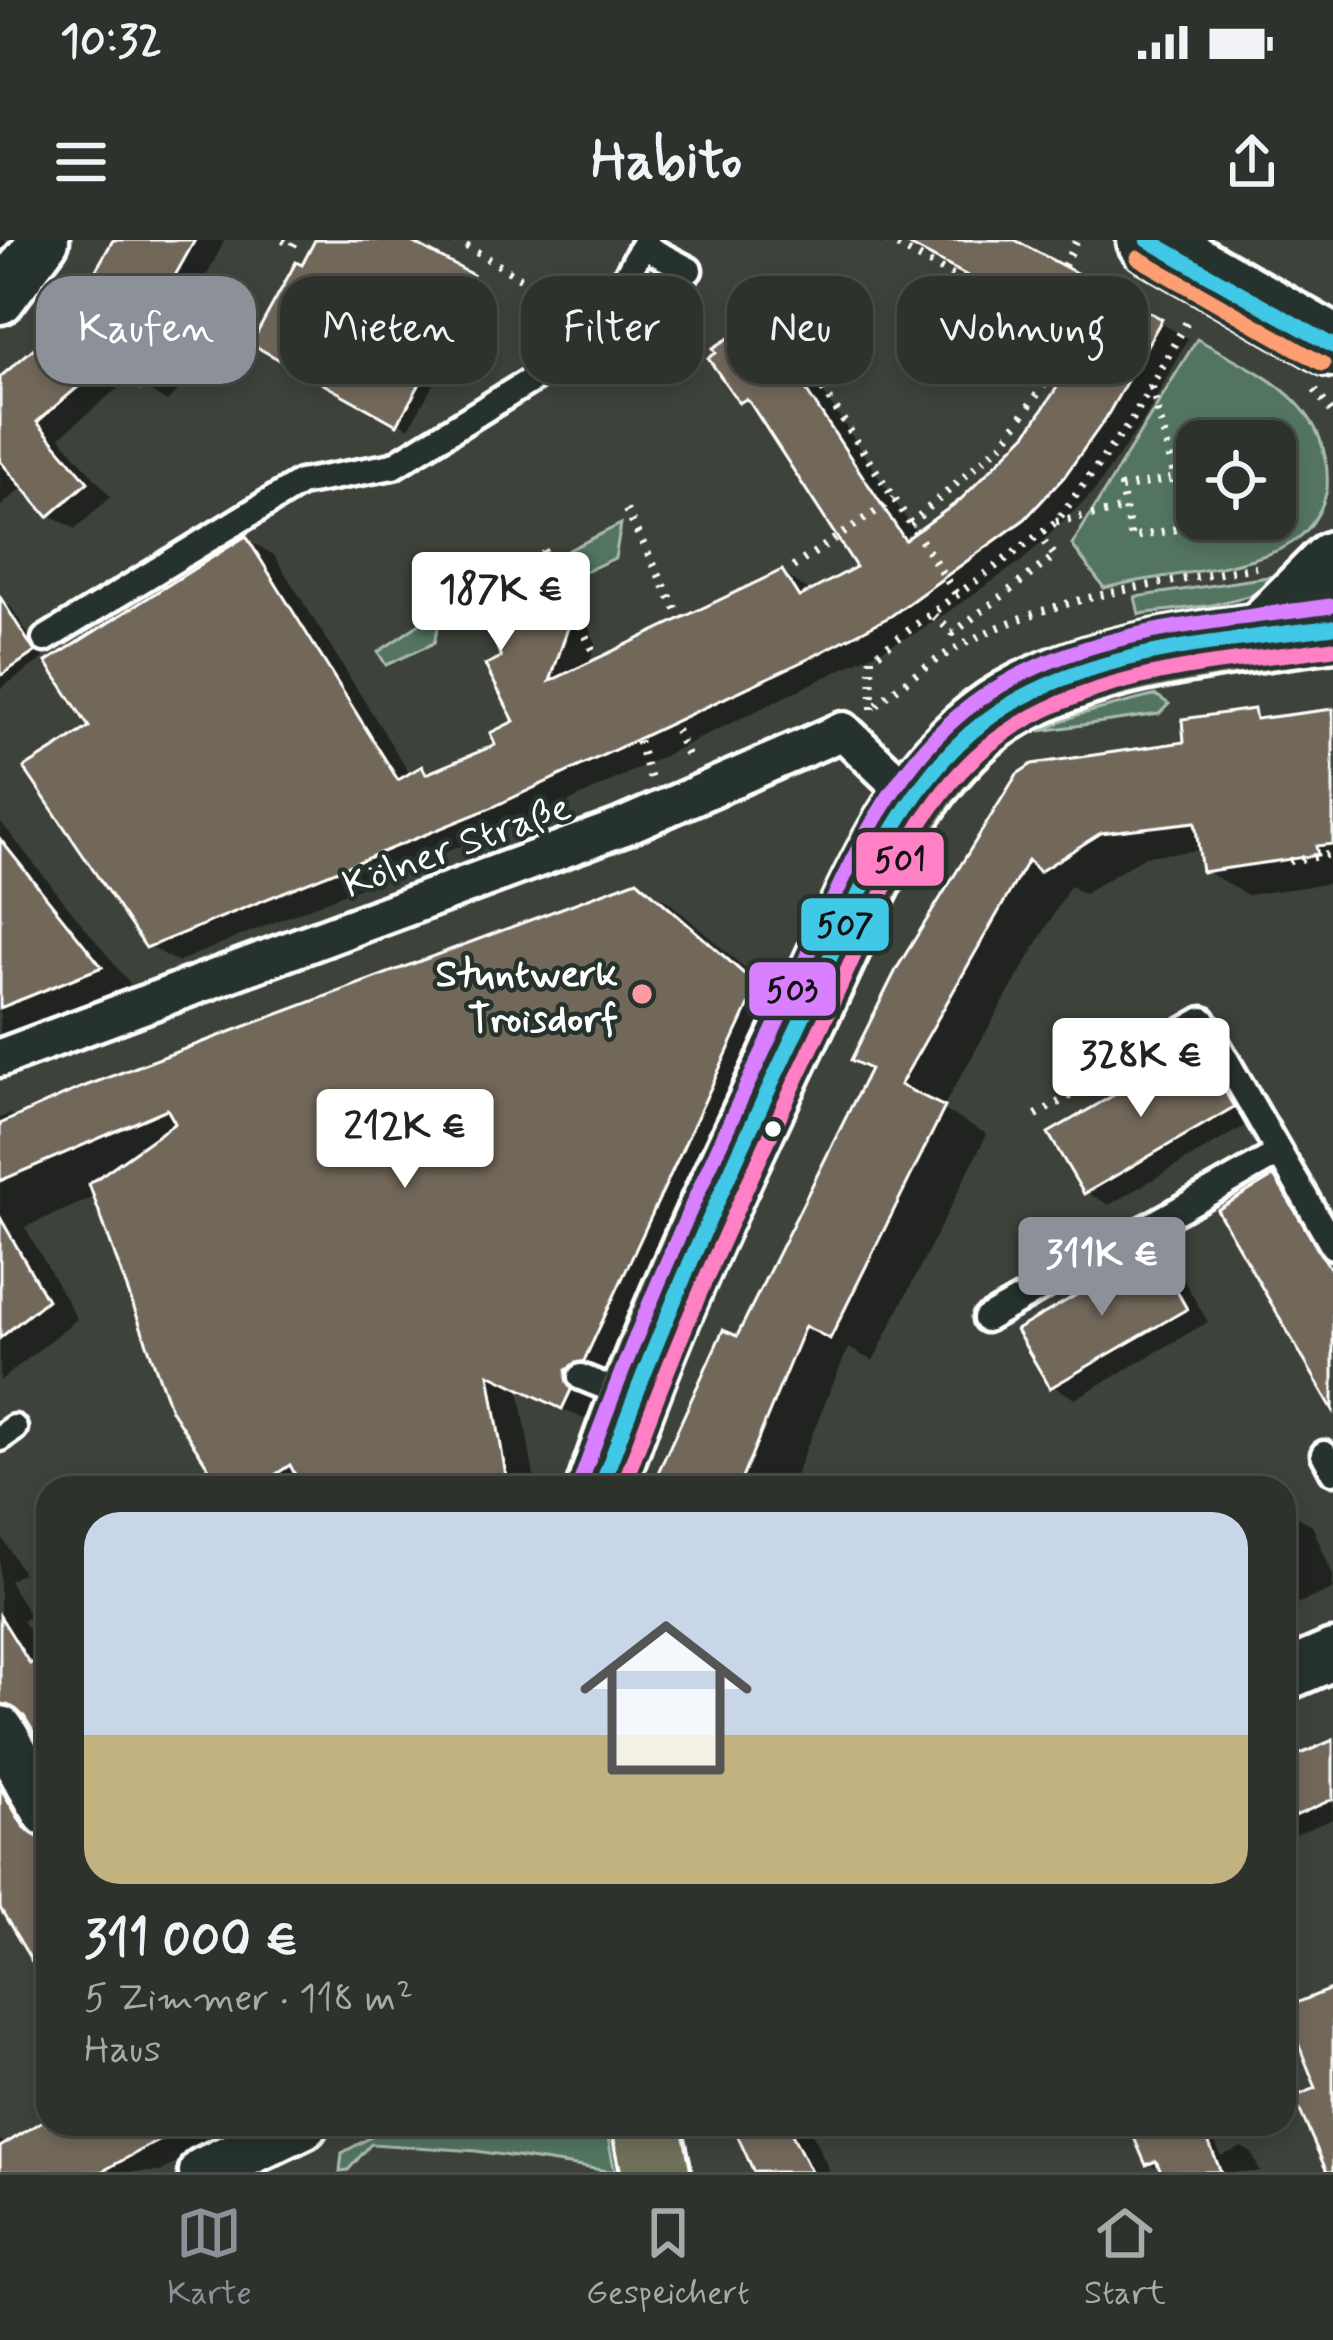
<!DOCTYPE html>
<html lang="de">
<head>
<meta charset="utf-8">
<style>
	:root { --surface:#2e322c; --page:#363a34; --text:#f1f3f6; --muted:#a7aaa9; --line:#494d48; --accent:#8c9099 }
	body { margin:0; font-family:Mynerve,sans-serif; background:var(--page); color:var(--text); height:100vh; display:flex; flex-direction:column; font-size:45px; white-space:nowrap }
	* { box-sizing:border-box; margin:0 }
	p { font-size:39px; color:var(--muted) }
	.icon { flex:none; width:66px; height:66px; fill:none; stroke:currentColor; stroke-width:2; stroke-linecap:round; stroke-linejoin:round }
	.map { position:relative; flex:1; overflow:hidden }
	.drawer { position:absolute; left:36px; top:1236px; width:1260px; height:660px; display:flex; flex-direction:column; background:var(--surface); border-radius:36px; box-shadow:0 6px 18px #0003,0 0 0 3px var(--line) }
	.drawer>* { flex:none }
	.hud { position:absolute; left:36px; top:36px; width:1263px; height:108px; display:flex; gap:24px }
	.buttons { position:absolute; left:1176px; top:180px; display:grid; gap:24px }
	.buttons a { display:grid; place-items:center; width:120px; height:120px; border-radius:24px; background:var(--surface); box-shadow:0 6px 18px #0003,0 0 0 3px var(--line); font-size:60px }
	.price { position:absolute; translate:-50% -102px; padding:0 27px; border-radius:12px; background:#fff; color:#222; font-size:39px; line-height:78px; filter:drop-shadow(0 3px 6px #0008) }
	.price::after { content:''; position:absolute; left:50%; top:72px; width:36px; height:27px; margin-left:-18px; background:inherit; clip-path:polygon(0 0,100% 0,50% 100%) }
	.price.active { background:var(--accent); color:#fff }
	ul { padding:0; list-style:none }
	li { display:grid; align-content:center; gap:24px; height:636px; padding:0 48px }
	li span { display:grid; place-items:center; height:372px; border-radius:36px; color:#555 }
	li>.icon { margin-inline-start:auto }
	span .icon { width:216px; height:216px; fill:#fffc; stroke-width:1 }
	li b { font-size:51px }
	.pill { padding:0 42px; border-radius:36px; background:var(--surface); box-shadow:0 6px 18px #0003,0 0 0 3px var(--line); font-size:42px; line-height:108px }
	.pill.active { background:var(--accent); color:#fff }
	.status { display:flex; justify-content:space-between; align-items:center; height:84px; padding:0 60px; background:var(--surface); direction:ltr }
	.status svg { height:33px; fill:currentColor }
	header { display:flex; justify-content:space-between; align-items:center; height:156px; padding:0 48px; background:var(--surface); font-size:54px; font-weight:800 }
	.tabs { display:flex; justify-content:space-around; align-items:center; height:168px; border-top:3px solid var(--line); background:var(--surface); font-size:33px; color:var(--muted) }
	.tabs a { display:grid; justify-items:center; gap:6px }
	.tabs .active { color:var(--accent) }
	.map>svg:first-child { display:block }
	.green { fill:#537560; stroke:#a9bab0; stroke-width:3; fill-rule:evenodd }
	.shadow { fill:#0007 }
	.building { fill:#72675a; stroke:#fff; stroke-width:3 }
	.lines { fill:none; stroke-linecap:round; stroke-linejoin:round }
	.service-casing { stroke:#fff; stroke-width:33 }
	.pedestrian-casing { stroke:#fff; stroke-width:45 }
	.minor-casing { stroke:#fff; stroke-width:57 }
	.tertiary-casing { stroke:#fff; stroke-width:69 }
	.primary-casing { stroke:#fff; stroke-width:75 }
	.path { stroke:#fff; stroke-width:8; stroke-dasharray:3 9; stroke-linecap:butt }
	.service { stroke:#26332d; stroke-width:24 }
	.pedestrian { stroke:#26332d; stroke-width:36 }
	.minor { stroke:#26332d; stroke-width:48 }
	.tertiary { stroke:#26332d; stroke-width:60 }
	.primary { stroke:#706f59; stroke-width:66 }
	.bus-1-casing { stroke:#26332d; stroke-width:24 }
	.bus-2-casing { stroke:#26332d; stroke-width:24 }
	.bus-3-casing { stroke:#26332d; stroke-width:24 }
	.bus-4-casing { stroke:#26332d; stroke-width:24 }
	.bus-1 { stroke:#40c8e6; stroke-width:15 }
	.bus-2 { stroke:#ff80c5; stroke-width:15 }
	.bus-3 { stroke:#d880ff; stroke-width:15 }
	.bus-4 { stroke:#fd9f72; stroke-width:15 }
	.poi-dot { fill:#ff9aa2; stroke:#26332d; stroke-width:4.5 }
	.bus-dot { fill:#fff; stroke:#26332d; stroke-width:4.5 }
	.labels { text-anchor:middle; stroke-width:9; stroke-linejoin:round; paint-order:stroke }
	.street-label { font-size:39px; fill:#fff; stroke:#26332d }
	.poi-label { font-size:39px; font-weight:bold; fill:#fff; stroke:#26332d; text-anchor:end }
	.line-badge { stroke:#26332d; stroke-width:4.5 }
	.pale-badge-label { font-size:33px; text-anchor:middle; font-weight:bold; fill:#111 }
</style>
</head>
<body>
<div class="status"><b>10:32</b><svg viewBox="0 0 49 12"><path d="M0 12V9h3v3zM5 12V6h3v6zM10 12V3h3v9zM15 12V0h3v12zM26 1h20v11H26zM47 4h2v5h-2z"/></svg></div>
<header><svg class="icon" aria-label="menu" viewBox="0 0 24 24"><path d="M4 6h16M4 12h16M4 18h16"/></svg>Habito<svg class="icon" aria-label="share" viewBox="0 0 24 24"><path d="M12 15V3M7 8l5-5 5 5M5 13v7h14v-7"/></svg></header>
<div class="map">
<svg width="1333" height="1932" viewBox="0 0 1333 1932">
	<rect width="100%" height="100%" fill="#3d433a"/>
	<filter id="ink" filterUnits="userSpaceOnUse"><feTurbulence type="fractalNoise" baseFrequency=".00833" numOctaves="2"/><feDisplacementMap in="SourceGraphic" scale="24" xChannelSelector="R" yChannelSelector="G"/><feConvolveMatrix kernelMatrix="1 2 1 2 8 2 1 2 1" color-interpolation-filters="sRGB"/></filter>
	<g filter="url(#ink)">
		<!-- green -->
		<g class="green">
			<path d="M 1197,99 C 1260,134 1333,161 1327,250 C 1320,278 1304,300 1276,311 C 1223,332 1159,335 1104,348 L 1072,305 ZM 1197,201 L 1275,201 L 1275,279 L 1197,279 Z"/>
			<polygon points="621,284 615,318 551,347 557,316"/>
			<polygon points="541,325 535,355 469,386 484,354"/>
			<polygon points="1281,335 1284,347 1212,365 1139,374 1135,357"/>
			<polygon points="433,375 441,376 434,403 386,425 378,412"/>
			<polygon points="1156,455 1169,464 1159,474 1040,491 1077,475"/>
			<polygon points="395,1884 605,1884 615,1932 476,1911 371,1904 348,1930 340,1931 342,1913"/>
		</g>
		<!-- shadow -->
		<g class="shadow">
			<polygon points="0,0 11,0 0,18"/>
			<polygon points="117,0 225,0 182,83 214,114 167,162 143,147 136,133 60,197 111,257 75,289 50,275 25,246 0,267 0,142 41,106 87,53"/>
			<polygon points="317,0 402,0 481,44 476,53 482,57 409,188 255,103"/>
			<polygon points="902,0 1009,0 1188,98 1145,178 1093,253 1023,320 920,391 573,560 177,722 148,705 93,488 246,299 274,315 411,536 422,529 432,535 499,506 518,483 505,419 551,353 580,369 596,403 588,426 782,333 813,353 860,328 758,170 741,160 760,82 788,99 917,295 962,263 1029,195 1092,100"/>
			<polygon points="0,361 11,367 44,418 0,449"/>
			<polygon points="1333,472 1333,643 1247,655 1204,630 1202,610 1145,616 1084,654 1070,646 942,869 987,894 873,1121 848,1108 790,1248 652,1248 739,1100 873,830 855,819 934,667 1020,536 1188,505 1253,473 1268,481"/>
			<polygon points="0,581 131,745 0,800"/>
			<polygon points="637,643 669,662 788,766 595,1184 519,1149 536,1248 226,1248 97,956 25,987 77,1079 0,1141 0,878 10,874 19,879"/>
			<polygon points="1199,809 1221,822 1255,880 1109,965 1086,952"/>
			<polygon points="1274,940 1297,953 1333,1014 1333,1166"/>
			<polygon points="1154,1014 1176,1027 1208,1082 1075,1159 1053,1146"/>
			<polygon points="1291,1273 1312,1285 1333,1335 1333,1349 1284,1369 1284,1276"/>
			<polygon points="0,1294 23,1333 9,1341 30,1376 22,1381 48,1417 48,1513 27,1481 17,1484 48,1592 48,1744 0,1663"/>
			<polygon points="1333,1503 1333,1579 1284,1599 1284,1524"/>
			<polygon points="48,1881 214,1884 222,1898 160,1932 0,1932 0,1900 8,1905"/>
			<polygon points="739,1884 808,1884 830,1932 760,1932"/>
			<polygon points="1132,1884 1207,1884 1221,1916 1242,1907 1252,1913 1260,1932 1164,1932 1148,1923"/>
		</g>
		<!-- building -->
		<g class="building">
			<polygon points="113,0 195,0 158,66 191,98 140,149 121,110 37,182 88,242 48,277 0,221 0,137 39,104 84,51"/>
			<polygon points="315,0 408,0 473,35 467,45 473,48 397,185 251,104 296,22 302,25"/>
			<polygon points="900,0 1015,0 1162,79 1106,178 1064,237 1025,279 891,376 810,418 491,568 146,708 24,528 89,487 46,422 246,296 398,540 422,526 426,534 495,505 490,493 514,481 485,425 501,417 486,381 551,349 569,385 550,441 782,330 799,357 856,327 750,163 746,159 739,163 708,118 716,113 713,108 759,79 905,300 960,260 1027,193 1088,100"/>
			<polygon points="0,357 35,412 0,436"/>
			<polygon points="1254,469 1256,479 1333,469 1333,604 1316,606 1318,615 1202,632 1195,582 1101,593 1039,632 1028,620 900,845 945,867 830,1099 805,1086 738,1248 651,1248 723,1090 737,1096 870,829 851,820 897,728 1017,534 1032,524 1184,502 1182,479"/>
			<polygon points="0,599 102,727 0,768"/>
			<polygon points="637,640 758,746 584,1121 566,1130 571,1150 562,1169 489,1134 508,1248 302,1248 290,1225 255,1248 222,1248 171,1170 89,944 175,883 167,869 0,941 0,884 80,848"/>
			<polygon points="1199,806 1234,867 1084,954 1048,893"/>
			<polygon points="1274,936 1333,1033 1333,1170 1217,970"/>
			<polygon points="0,977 47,1060 0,1098"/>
			<polygon points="1154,1010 1187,1069 1050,1148 1016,1090"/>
			<polygon points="0,1376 30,1424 48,1413 48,1516 24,1476 0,1463"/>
			<polygon points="1333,1500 1333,1559 1284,1581 1284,1521"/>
			<polygon points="0,1547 24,1587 48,1600 48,1748 0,1668"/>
			<polygon points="1333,1748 1333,1932 1327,1932 1294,1857 1316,1848 1284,1768"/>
			<polygon points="44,1880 46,1884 189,1884 101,1932 0,1932 0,1907"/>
			<polygon points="732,1884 787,1884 811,1932 754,1932"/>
			<polygon points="1128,1884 1201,1884 1221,1932 1161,1932 1156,1921 1146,1925"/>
		</g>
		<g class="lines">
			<!-- service casing -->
			<g class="service-casing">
				<g id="service">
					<polyline points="643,6 689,30"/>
					<polyline points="45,399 300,243 393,226 562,121 598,89 646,0"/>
					<polyline points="1142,815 1203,780 1333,1006"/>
					<polyline points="986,1079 1279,913"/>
					<polyline points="581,1137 630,1157"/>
					<polyline points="0,1198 14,1188"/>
					<polyline points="1324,1214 1333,1231"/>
				</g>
			</g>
			<!-- pedestrian casing -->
			<g class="pedestrian-casing">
				<polyline id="pedestrian" points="0,818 622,587 843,491 915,560"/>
			</g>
			<!-- minor casing -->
			<g class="minor-casing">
				<g id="minor">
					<polyline points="0,59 44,0"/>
					<polyline points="1284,1436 1333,1415"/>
					<polyline points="0,1491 48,1572"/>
					<polyline points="204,1932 303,1884"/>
				</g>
			</g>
			<!-- tertiary casing -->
			<g class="tertiary-casing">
				<g id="tertiary">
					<polyline points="1148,0 1333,106"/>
					<polyline points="1256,399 1333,322"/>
				</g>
			</g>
			<!-- primary casing -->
			<g class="primary-casing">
				<g id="primary">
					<path d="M 601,1248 C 657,1081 733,923 809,764 C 856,668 898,549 985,481 C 1072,414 1227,403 1333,387"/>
					<polyline points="646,1884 656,1932"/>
				</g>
			</g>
			<!-- path -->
			<g class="path">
				<polyline points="283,0 293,6 296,0"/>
				<polyline points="456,0 573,69"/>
				<polyline points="887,0 1131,133"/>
				<polyline points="1064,26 1077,0"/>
				<polyline points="807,85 789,97 958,357"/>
				<polyline points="1152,147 1187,287 1131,298 1121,248 1176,238"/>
				<polyline points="1315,150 1333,174"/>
				<polyline points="626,270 681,379"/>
				<polyline points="1056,282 1125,269"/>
				<polyline points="910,284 1003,203 1074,102"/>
				<polyline points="543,310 597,419"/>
				<polyline points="793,327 894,259"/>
				<polyline points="934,376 953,393 1055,316 1039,295"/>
				<path d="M 877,465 C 993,362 1109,353 1256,327"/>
				<polyline points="872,469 871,418 1056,282 1133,178 1188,80"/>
				<polyline points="676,490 690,521"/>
				<polyline points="638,501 651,539"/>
				<polyline points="1289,621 1333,614"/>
				<polyline points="1036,875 1119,828"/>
			</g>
			<!-- service -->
			<use href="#service" class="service"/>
			<!-- pedestrian -->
			<use href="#pedestrian" class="pedestrian"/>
			<!-- minor -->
			<use href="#minor" class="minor"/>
			<!-- tertiary -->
			<use href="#tertiary" class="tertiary"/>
			<!-- primary -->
			<use href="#primary" class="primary"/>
			<!-- bus-1 casing -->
			<g class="bus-1-casing">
				<g id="bus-1">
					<polyline points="1148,0 1333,106"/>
					<path d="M 601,1248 C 659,1085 731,928 805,772 C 853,672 894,550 985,481 C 1081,409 1219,403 1333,387"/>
				</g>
			</g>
			<!-- bus-2 casing -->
			<g class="bus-2-casing">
				<path id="bus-2" d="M 623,1248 C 680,1087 752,933 825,779 C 871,684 911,559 1001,496 C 1095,429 1223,424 1333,408"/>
			</g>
			<!-- bus-3 casing -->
			<g class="bus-3-casing">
				<path id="bus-3" d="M 581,1241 C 639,1077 711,920 786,763 C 835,660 878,535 973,464 C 1072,389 1212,383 1330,366"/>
			</g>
			<!-- bus-4 casing -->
			<g class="bus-4-casing">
				<polyline id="bus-4" points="1138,18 1323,124"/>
			</g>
			<!-- bus-1 -->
			<use href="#bus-1" class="bus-1"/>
			<!-- bus-2 -->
			<use href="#bus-2" class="bus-2"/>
			<!-- bus-3 -->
			<use href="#bus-3" class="bus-3"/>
			<!-- bus-4 -->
			<use href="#bus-4" class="bus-4"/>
		</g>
	</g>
	<!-- markers -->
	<circle class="poi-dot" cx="642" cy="754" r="12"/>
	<circle class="bus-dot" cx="773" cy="889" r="10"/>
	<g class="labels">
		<!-- street labels -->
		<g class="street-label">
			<text transform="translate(456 604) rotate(-20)" y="14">Kölner Straße</text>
		</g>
		<!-- poi labels -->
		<g class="poi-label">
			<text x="618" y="746">Stuntwerk<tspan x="618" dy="45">Troisdorf</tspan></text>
		</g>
	</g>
	<g class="line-badge">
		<rect x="854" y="590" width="92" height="58" rx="12" fill="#ff80c5"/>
		<rect x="799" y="656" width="92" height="57" rx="12" fill="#40c8e6"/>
		<rect x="747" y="720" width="91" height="58" rx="12" fill="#d880ff"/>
	</g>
	<g class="pale-badge-label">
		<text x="900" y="631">501</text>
		<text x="845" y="696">507</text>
		<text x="792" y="761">503</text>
	</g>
</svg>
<div class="buttons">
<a><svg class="icon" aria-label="locate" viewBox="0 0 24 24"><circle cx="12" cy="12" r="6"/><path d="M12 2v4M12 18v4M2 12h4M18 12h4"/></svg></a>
</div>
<b class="price" style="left:501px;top:414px">187K €</b>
<b class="price" style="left:1141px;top:880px">328K €</b>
<b class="price" style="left:405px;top:951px">212K €</b>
<b class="price active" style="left:1102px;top:1079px">311K €</b>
<div class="hud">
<a class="pill active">Kaufen</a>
<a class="pill">Mieten</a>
<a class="pill">Filter</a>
<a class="pill">Neu</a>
<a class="pill">Wohnung</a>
</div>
<section class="drawer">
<ul>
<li><span style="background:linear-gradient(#c9d6e8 60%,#c2b280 0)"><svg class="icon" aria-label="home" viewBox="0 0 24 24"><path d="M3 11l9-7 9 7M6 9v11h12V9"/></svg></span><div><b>311 000 €</b><p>5 Zimmer · 118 m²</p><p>Haus</p></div></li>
</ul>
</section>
</div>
<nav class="tabs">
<a class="active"><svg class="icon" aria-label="map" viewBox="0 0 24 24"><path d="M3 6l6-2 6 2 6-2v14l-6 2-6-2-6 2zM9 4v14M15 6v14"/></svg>Karte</a>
<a><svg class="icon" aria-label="saved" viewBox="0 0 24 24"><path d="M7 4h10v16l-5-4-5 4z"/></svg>Gespeichert</a>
<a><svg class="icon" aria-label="home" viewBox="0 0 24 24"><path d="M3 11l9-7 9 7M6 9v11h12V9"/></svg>Start</a>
</nav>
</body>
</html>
